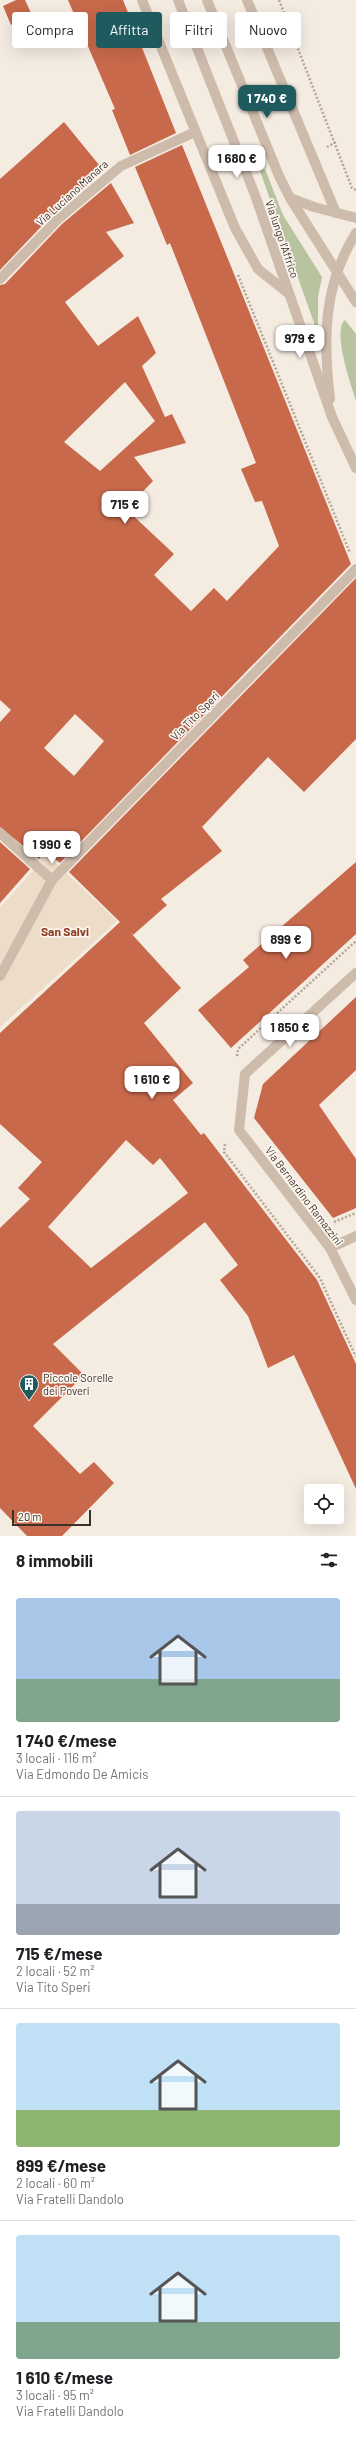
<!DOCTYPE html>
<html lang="it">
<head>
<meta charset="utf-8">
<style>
	:root { --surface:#fff; --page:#f2f2f2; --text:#202124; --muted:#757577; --line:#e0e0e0; --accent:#1f5a5e }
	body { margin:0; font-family:Barlow,sans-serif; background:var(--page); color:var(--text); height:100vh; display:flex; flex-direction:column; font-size:15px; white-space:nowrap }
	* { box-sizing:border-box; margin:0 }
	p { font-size:13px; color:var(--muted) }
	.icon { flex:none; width:22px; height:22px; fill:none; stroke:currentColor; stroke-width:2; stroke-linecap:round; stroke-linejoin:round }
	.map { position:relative; height:1536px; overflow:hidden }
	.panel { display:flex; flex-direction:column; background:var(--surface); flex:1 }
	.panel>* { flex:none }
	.hud { position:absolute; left:12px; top:12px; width:332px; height:36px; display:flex; gap:8px }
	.controls { position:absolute; left:304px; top:1484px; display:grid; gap:8px }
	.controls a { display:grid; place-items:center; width:40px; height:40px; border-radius:4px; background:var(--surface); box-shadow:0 4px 16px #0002; font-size:20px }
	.scale { position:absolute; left:12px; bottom:10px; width:79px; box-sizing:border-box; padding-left:4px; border:2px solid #3b302b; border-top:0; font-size:11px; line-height:14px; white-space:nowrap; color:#3b302b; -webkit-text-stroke:3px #fbf5ee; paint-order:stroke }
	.price { position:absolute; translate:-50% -34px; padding:0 9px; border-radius:8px; background:#fff; color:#222; font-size:13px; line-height:26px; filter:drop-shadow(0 1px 2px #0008) }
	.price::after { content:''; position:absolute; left:50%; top:24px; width:12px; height:9px; margin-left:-6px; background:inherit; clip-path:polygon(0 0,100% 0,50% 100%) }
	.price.current { background:var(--accent); color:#fff }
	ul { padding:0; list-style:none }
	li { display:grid; align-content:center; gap:8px; height:212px; padding:0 16px }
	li+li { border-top:1px solid var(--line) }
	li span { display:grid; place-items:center; height:124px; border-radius:4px; color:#555 }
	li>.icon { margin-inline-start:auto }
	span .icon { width:72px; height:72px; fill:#fffc; stroke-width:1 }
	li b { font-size:17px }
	h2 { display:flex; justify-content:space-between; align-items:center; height:48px; padding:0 16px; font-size:17px }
	.chip { padding:0 14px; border-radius:4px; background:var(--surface); box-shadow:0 4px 16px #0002; font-size:14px; line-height:36px }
	.chip.current { background:var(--accent); color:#fff }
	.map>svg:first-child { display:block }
	.green { fill:#b8c4a0 }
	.plaza { fill:#ecdcc8 }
	.building { fill:#c8694b; fill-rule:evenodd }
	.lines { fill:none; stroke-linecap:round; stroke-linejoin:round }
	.path { stroke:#b9a596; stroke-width:2.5; stroke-dasharray:2 2; stroke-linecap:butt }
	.minor { stroke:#cdbbac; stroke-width:10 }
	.tertiary { stroke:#cdbbac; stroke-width:10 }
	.labels { text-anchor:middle; stroke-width:3.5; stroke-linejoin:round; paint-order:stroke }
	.street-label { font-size:11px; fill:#3b302b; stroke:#fbf5ee }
	.poi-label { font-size:11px; fill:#3b302b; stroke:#fbf5ee; text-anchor:start }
	.neighbourhood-label { font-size:12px; font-weight:bold; fill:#8c3b22; stroke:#fbf5ee }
</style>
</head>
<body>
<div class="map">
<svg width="356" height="1536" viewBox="0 0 356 1536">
	<rect width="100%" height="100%" fill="#f4ebe1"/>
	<!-- green -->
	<g class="green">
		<polygon points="265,169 283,215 322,277 318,297 318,334 260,171"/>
		<path d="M 345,320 L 356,334 L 356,400 C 351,385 332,330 345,320 Z"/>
	</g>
	<!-- plaza -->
	<polygon class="plaza" points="47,855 117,921 0,1027 0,908"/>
	<!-- building -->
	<g class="building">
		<polygon points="16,0 25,0 32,15 11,25 3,6"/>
		<polygon points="68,0 123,0 176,133 130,155 112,110 115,109"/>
		<polygon points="64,122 104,171 53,214 0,270 0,179"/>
		<path d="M 182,145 L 351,564 L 60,863 L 45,851 L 39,859 L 0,827 L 0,722 L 11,710 L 0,700 L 0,285 L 5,284 L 62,224 L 111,183 L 134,223 L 106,232 L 124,256 L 65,302 L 98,346 L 138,316 L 156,353 L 142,366 L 165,417 L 172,414 L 186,443 L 134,457 L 153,481 L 126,509 L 174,554 L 154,575 L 191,611 L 214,588 L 227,601 L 279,546 L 262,501 L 255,502 L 241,469 L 256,463 L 170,243 L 167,245 L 135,167 ZM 125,382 L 155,421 L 100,471 L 64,442 ZM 75,714 L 104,741 L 74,776 L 44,748 Z"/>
		<path d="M 356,578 L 356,739 L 304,792 L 268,757 L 202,827 L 222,851 L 161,899 L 167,905 L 133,935 L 129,931 L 181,988 L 144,1023 L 193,1083 L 173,1100 L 201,1135 L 204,1133 L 317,1280 L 356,1364 L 356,1489 L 294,1355 L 268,1368 L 248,1316 L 220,1280 L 238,1265 L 205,1222 L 53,1344 L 84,1375 L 33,1426 L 80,1474 L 94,1462 L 114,1483 L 62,1536 L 27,1536 L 0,1508 L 0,1228 L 30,1199 L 18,1188 L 42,1162 L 0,1124 L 0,1033 L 120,922 L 69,872 ZM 126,1140 L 153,1165 L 160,1158 L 188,1193 L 91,1268 L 48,1227 Z"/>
		<polygon points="0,842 30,869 0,903"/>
		<polygon points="356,862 356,934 231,1048 198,1010 249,967 243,960"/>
		<polygon points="356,997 356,1070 319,1105 356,1159 356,1208 333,1218 254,1118 263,1084"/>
	</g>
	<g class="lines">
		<!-- path -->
		<g class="path">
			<polyline points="279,0 352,188 356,190"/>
			<polyline points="327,147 336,142"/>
			<polyline points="238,275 350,553"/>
			<polyline points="237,1056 238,1049 356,941"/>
			<polyline points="225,1144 224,1152 320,1278 356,1357"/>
			<polyline points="334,1222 356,1213"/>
		</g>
		<!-- minor -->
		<g class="minor">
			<polyline points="142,0 235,228 258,269 288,293"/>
			<polyline points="247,0 336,213"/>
			<polyline points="0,279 58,219 121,166 195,132"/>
			<polyline points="0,833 52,880"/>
			<polyline points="356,973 245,1074 239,1130 330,1248 356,1300"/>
			<polyline points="0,976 52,880 356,569"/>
			<polyline points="330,1248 356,1236"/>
		</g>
		<!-- tertiary -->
		<g class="tertiary">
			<polyline points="178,0 255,195 332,417 356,468"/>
			<polyline points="207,0 279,176 290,198 356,302"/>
			<polyline points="290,198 314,207 356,218"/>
			<path d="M 330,399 C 323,340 323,285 356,233"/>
		</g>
	</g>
	<!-- icons -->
	<defs>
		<g id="building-pin" transform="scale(1)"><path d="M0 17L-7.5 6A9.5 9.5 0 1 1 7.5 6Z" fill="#1f5a5e" stroke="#fbf5ee"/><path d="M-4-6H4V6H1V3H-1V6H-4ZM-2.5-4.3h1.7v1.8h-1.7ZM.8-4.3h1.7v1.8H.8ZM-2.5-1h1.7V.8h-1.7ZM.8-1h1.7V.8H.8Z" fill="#fff"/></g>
	</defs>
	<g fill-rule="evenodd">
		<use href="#building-pin" x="29" y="1384"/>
	</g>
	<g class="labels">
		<!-- street labels -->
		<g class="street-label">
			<text transform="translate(72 193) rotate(-42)" y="4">Via Luciano Manara</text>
			<text transform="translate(282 239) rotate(71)" y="4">Via lungo l'Affrico</text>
			<text transform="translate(195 716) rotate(-45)" y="4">Via Tito Speri</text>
			<text transform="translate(304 1196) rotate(53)" y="4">Via Bernardino Ramazzini</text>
		</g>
		<!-- poi labels -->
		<g class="poi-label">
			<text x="43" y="1382">Piccole Sorelle<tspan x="43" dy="13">dei Poveri</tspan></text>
		</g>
		<!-- neighbourhood labels -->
		<g class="neighbourhood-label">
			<text x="65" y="936">San Salvi</text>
		</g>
	</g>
</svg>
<div class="controls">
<a><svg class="icon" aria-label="locate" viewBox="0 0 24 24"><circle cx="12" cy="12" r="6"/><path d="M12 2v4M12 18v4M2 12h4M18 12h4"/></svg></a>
</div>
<div class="scale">20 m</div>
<b class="price current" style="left:267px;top:119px">1 740 €</b>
<b class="price" style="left:237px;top:179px">1 680 €</b>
<b class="price" style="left:300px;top:359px">979 €</b>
<b class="price" style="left:125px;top:525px">715 €</b>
<b class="price" style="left:52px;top:865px">1 990 €</b>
<b class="price" style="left:286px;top:960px">899 €</b>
<b class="price" style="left:290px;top:1048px">1 850 €</b>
<b class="price" style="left:152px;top:1100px">1 610 €</b>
<div class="hud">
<a class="chip">Compra</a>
<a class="chip current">Affitta</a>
<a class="chip">Filtri</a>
<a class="chip">Nuovo</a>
</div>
</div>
<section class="panel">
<h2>8 immobili<svg class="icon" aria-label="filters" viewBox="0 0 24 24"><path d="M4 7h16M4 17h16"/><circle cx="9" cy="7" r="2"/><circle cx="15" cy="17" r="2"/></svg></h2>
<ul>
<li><span style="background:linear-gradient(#a9c7e8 65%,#7fa58c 0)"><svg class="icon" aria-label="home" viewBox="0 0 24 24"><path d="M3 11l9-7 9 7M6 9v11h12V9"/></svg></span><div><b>1 740 €/mese</b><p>3 locali · 116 m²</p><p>Via Edmondo De Amicis</p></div></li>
<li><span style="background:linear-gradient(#c9d6e8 75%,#9aa5b1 0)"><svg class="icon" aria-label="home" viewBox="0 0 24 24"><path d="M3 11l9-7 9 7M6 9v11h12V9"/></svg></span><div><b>715 €/mese</b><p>2 locali · 52 m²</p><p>Via Tito Speri</p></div></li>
<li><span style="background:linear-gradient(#bfe0f5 70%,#8fb573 0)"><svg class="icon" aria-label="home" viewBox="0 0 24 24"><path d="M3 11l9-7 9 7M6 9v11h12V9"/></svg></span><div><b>899 €/mese</b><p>2 locali · 60 m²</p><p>Via Fratelli Dandolo</p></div></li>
<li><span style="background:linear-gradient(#bfe0f5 70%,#7fa58c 0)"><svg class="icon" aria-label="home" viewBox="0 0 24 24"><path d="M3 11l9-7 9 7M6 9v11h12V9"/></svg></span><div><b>1 610 €/mese</b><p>3 locali · 95 m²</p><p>Via Fratelli Dandolo</p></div></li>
</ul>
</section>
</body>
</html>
